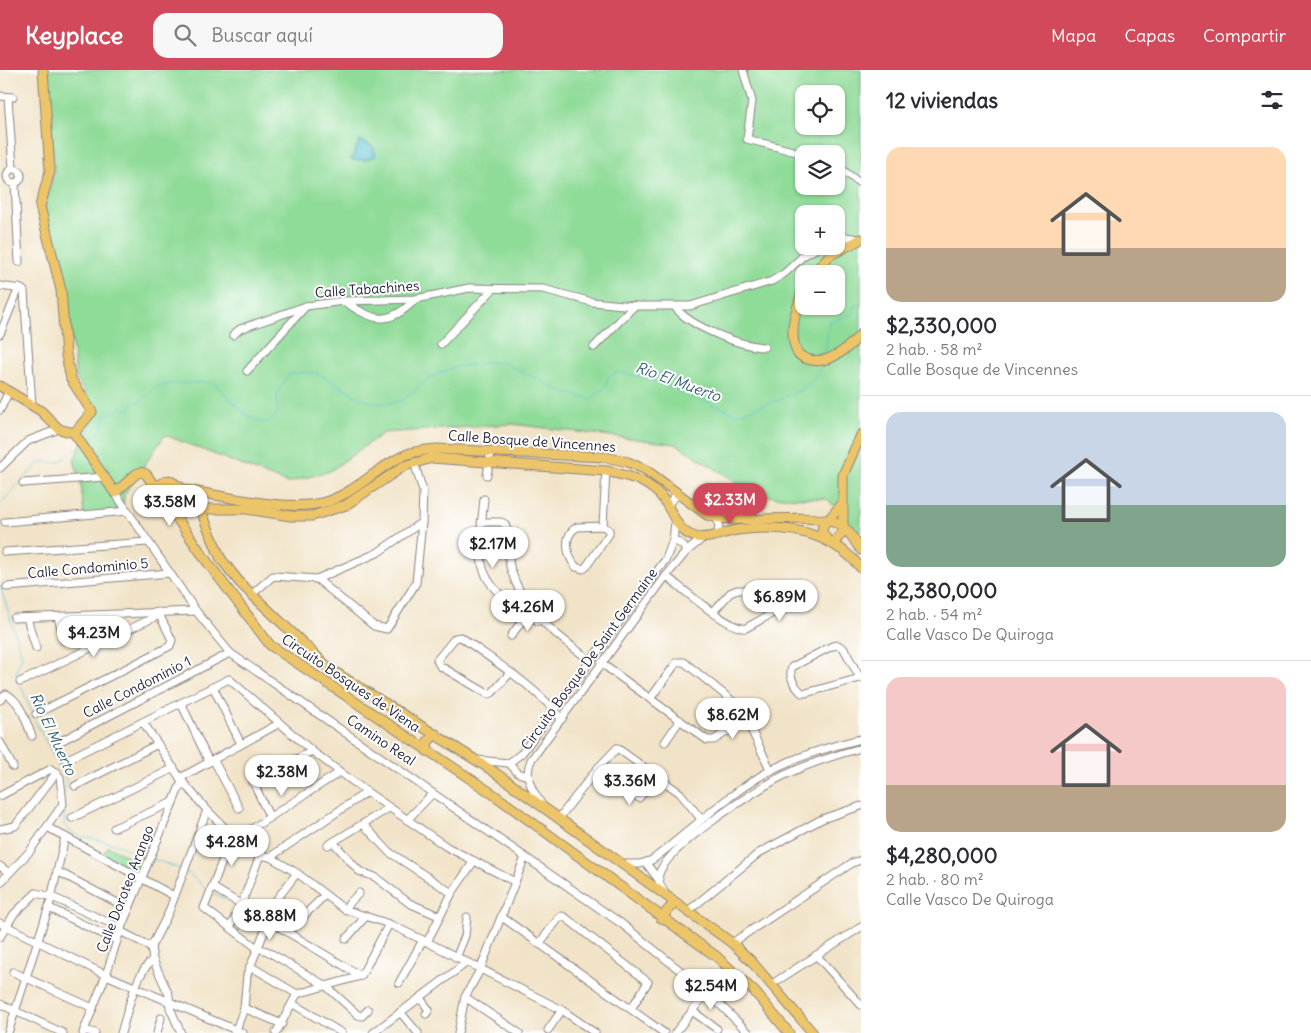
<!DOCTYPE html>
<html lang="es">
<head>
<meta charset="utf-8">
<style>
	:root { --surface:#fff; --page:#f7f7f7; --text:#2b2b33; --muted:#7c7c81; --line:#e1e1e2; --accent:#d1495b }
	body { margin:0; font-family:Delius,sans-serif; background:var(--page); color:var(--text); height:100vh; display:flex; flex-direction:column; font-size:19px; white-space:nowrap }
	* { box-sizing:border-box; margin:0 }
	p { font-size:16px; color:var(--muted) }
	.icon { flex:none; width:28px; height:28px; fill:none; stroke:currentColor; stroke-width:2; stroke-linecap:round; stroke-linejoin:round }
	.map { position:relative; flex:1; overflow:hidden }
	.side { display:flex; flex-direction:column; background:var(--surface); width:450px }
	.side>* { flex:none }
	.controls { position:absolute; left:795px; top:15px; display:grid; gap:10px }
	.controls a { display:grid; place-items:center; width:50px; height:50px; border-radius:10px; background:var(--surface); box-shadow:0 1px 4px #0004; font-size:25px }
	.price { position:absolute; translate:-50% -42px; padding:0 11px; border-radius:18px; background:#fff; color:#222; font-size:16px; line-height:32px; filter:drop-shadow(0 1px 2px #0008) }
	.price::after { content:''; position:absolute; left:50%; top:30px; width:15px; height:11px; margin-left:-8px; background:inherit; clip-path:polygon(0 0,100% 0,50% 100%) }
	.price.active { background:var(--accent); color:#fff }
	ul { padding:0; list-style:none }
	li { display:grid; align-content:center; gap:10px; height:265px; padding:0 25px }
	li+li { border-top:1px solid var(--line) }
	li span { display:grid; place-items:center; height:155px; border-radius:15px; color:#555 }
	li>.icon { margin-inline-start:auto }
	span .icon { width:90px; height:90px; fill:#fffc; stroke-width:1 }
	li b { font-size:21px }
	h2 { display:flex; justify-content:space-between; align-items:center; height:60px; padding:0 25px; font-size:21px }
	header { display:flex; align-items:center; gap:30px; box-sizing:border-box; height:70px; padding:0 25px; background:var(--accent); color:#fff }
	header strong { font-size:24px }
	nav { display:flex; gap:28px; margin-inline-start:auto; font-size:18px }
	.search { width:350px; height:45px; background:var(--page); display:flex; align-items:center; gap:12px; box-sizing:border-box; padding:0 18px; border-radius:15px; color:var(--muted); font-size:19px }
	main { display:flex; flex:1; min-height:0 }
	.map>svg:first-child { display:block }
	.green { fill:#8fdb98; stroke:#587e6a; fill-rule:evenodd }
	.water { fill:#53bece; stroke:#3a7084 }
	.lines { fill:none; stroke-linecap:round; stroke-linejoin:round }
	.stream { stroke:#53bece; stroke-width:1 }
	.minor-casing { stroke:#8a8281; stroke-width:9 }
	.major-casing { stroke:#8a8281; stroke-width:11 }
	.minor { stroke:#fff; stroke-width:7 }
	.major { stroke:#edc569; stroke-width:9 }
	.labels { text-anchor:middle; stroke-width:4; stroke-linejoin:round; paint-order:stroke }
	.street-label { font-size:14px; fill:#22223b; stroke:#fff }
	.water-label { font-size:15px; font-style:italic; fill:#366076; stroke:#fff }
</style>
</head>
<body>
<header>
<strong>Keyplace</strong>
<div class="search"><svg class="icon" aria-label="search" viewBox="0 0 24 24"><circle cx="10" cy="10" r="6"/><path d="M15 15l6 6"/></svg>Buscar aquí</div>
<nav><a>Mapa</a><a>Capas</a><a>Compartir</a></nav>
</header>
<main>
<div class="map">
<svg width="861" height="963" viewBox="0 0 861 963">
	<rect width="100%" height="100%" fill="#fff"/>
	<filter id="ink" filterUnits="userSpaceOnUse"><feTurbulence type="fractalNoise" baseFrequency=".02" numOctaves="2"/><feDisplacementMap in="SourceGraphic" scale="10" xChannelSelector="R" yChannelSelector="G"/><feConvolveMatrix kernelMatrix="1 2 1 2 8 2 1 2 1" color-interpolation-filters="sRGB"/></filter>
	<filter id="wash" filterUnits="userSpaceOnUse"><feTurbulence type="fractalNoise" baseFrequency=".0096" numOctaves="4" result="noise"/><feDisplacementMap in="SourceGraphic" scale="20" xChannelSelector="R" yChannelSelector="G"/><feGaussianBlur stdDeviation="1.12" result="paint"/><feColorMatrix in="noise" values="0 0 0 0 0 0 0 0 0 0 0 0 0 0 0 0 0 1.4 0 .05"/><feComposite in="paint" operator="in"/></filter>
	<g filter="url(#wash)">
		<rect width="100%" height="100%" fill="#f1e3c7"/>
		<!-- green -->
		<g class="green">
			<path d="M 47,0 L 861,0 L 861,463 L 827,429 L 759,426 L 676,374 L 512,354 L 383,363 L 330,401 L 287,413 L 165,365 L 124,425 L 123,444 L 84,447 L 81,414 L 74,390 L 96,341 L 76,308 L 67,229 L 43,143 L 54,102 ZM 804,24 L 836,24 L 836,56 L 804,56 ZM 804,84 L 836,84 L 836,116 L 804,116 ZM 804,144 L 836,144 L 836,176 L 804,176 ZM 804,204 L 836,204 L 836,236 L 804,236 Z"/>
			<polygon points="108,776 146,796 141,808 101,787"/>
		</g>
		<!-- water -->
		<polygon class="water" points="360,70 374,77 376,86 365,90 351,90"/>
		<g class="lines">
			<!-- stream -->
			<g class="stream">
				<polyline points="825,284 829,252 853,244 853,237 861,232"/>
				<path d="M 87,373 C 99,365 103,358 106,344 L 122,338 L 130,340 L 133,334 L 143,330 L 154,318 L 171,314 L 212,312 L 248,346 L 263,353 L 271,351 L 278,341 L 277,324 L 289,304 L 303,302 L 317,303 L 363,329 L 375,333 L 388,333 L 402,331 L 431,307 L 456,297 L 489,292 L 505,293 L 563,322 L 591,329 L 606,316 L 608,307 L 618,302 L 644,307 L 737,344 L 784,328 L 803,319 L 818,305 L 822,293"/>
				<polyline points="23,410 40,392 59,392 79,377"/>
				<polyline points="0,439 0,434 20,413"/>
				<polyline points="0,458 0,482"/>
				<polyline points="0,515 22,586 16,602 19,610"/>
				<polyline points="20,614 37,655 66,709 65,722"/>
				<polyline points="65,736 64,754 68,760 81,766 116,774 148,788"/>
				<polyline points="152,789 181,799"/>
				<polyline points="187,802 209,821"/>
				<polyline points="212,823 226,829"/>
			</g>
		</g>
	</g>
	<g filter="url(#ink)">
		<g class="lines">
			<!-- minor casing -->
			<g class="minor-casing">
				<g id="minor">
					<polyline points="743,0 752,31 747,69 804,84"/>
					<polyline points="0,26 13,27"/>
					<polyline points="8,27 13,98"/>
					<polyline points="836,95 861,114"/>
					<circle cx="14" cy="106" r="7"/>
					<polyline points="15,113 19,192"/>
					<polyline points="836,170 846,167 858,169"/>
					<polyline points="0,216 21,219 24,221 32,335"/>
					<path d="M 345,232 C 376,252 388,256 416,229"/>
					<path d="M 675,237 C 689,256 740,276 764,277"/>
					<polyline points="0,264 19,218"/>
					<polyline points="233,265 240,259 306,236 344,231 416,229 469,218 543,219 592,232 634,236 690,236 772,211 785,203 803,186 821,176"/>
					<polyline points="441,274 493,219"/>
					<polyline points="594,277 634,236"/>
					<polyline points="247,301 306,236"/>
					<polyline points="0,340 9,321"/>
					<polyline points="0,398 28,371 59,359"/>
					<polyline points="487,405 491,381"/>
					<polyline points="23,413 105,407"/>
					<polyline points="115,423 196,541 230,583 622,854 707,922 749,963"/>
					<path d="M 484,429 C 476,498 475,514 538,551"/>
					<polyline points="668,435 673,428 679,425"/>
					<polyline points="716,448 719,453 718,464"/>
					<polyline points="5,452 128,441"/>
					<path d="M 481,452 L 501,452 L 505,454 C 511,467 506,486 511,500 C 524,543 557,565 591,591"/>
					<path d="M 603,456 L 609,460 L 609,464 L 586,497 L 583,499 L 576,497 C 567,486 562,466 577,457 Z"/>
					<polyline points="603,456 606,401"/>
					<polyline points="673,470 683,475 686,482"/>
					<polyline points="5,482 148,472"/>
					<path d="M 666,506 C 681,517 730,561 746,558 L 796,530 L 797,524 L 791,520 L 737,520 L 730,523 L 713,542"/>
					<polyline points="317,509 374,556 387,559 416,513 422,452"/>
					<polyline points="7,517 170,503"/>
					<polyline points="251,525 273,506 317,509 377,483 422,452 423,421 414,392"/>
					<polyline points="58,547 64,570"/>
					<polyline points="14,548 196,541"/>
					<polyline points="27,548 36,578"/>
					<polyline points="511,566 527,544"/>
					<polyline points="601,593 707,670 714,670 746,649"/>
					<path d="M 510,603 L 492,623 L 488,624 L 440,596 L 437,590 L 455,568 L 461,567 C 495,592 535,616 562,649"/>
					<path d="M 860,608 L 844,579 L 838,575 L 832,576 L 792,597 C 788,606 795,617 802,623 L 806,623 L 860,608 L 861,608"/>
					<polyline points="20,612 159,545"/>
					<polyline points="213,617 241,674"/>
					<polyline points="650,629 677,592 684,592 735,633 746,649 771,701"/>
					<path d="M 0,630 L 6,624 C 21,631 26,652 32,666"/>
					<polyline points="181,633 209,692"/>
					<polyline points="36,644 170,576 172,570 158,542"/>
					<polyline points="143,652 182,711 207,740 242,775 260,785 270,787 297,803 344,839 389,854 427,872 562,940 595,963"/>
					<polyline points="0,672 13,697"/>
					<polyline points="665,672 680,650"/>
					<polyline points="57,673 230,583"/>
					<polyline points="213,689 239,738"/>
					<polyline points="66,690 229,609 312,681 367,722 447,777 515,812"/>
					<polyline points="477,690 509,693 522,683 666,489 673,470 675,453"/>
					<polyline points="509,693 518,703 528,706"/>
					<polyline points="597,699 639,728 657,707"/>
					<polyline points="180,708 280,653"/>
					<polyline points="75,716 158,674"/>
					<polyline points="0,726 51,699 60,707 63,734 30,781 0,813"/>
					<path d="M 541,733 C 531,719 524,706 531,690 L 666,506 L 686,482 L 703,468"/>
					<polyline points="560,747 597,699 617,678 680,723 701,749"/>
					<polyline points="72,748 174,698"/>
					<polyline points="270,748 253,712 312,681"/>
					<polyline points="407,750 433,723"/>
					<polyline points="363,754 389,782 452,823"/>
					<polyline points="47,757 174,826"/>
					<polyline points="114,758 173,732"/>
					<polyline points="0,759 15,756 57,702"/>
					<polyline points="232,766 204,838 257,878 267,881 326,916 358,945 362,946 368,940"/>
					<polyline points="236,769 340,702"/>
					<polyline points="333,772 359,801 375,807 409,833 439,846"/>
					<polyline points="328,775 389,738"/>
					<polyline points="270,787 367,722"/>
					<polyline points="646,793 658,809"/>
					<path d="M 623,794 L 640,794 L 652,790 C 692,760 727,724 771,700 C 799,686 831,676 861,669"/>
					<polyline points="0,796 9,803"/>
					<polyline points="57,801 129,839"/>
					<polyline points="212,817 361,906"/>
					<path d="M 666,825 C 662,819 657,811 659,804 C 668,776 749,725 775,710 C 801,696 832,686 861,678"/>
					<path d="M 49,838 C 72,848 93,861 117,870"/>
					<polyline points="344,839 359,823"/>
					<polyline points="687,842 759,783 822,749 861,736"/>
					<polyline points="263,847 297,803"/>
					<polyline points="502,847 664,963"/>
					<polyline points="0,853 106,905 243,963"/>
					<polyline points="230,857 242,833 260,785"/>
					<polyline points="120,861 151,877"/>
					<polyline points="288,861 325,825"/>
					<polyline points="0,867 14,844 36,823 52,827 121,858"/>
					<polyline points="346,869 366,846"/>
					<polyline points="427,872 452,823 474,791"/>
					<polyline points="732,873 852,793 861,790"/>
					<polyline points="539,874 559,848 562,846 566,848 648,912 631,939"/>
					<polyline points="151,877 168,844 207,740"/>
					<polyline points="151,877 153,890 169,925 170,938 181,963"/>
					<polyline points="816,885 861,935"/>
					<polyline points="456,888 465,866 467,847"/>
					<polyline points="250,896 297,924"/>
					<polyline points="13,902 93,938"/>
					<polyline points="399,913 423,870"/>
					<polyline points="772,914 861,857"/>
					<polyline points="465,927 519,963"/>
					<polyline points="420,928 429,940 426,944"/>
					<polyline points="0,934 63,963"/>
					<polyline points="293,934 342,963"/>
					<polyline points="244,938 282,954"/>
					<polyline points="692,941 717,959"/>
					<polyline points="400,942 418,963"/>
					<polyline points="84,960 95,963"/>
					<polyline points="548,960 562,940"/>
					<polyline points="8,963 50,833 65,767"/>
					<polyline points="83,963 106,905 121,858 182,711"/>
					<path d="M 121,963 C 127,944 136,901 153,890"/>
					<polyline points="157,963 161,948"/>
					<polyline points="235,963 244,938 247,905 269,850"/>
					<polyline points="276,963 297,924 361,906 389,854"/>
					<polyline points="373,963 466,893"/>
					<polyline points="458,963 465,927 480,900 525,787"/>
					<polyline points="675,963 707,922"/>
				</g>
			</g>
			<!-- major casing -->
			<g class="major-casing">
				<g id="major">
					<polyline points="43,0 50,101 40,136 61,220 66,285 71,309 92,342 74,363 115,423 136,404 141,402 146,404 208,493 270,575 493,724 717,887 754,921 789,963"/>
					<polyline points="813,204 829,186 861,169"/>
					<path d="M 804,218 C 796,240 787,263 798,284 C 821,301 845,282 861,264"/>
					<polyline points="0,316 41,341 59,359 74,363"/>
					<polyline points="155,416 169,410 185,420 200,439 221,489 240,513 330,599 490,699 732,873 751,891 813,963"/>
					<path d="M 185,420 C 223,425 288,443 325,432 C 354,424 376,398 403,386 C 414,381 425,380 437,379 L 605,387 L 628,392 L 646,400 L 707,445 C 742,457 816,439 842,456 C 850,461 855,472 861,480"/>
					<path d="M 200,439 L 247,439 L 291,446 L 312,446 L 346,435 L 404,396 L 432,388 L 606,401 C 625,405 644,409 658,423 C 674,438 673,461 696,467 C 709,470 724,462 737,460 C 784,454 830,460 861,498"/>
					<polyline points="827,470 822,462 823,456 842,434"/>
					<polyline points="829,472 835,471 843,462 843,405 861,365"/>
					<polyline points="427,681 428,671 436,664"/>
					<polyline points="661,848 674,833"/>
				</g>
			</g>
			<!-- minor -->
			<use href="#minor" class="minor"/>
			<!-- major -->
			<use href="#major" class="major"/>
		</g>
	</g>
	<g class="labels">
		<!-- street labels -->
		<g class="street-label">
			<text transform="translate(367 219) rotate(-4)" y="5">Calle Tabachines</text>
			<text transform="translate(532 371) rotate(4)" y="5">Calle Bosque de Vincennes</text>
			<text transform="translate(88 498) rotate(-5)" y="5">Calle Condominio 5</text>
			<text transform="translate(589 589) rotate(-54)" y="5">Circuito Bosque De Saint Germaine</text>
			<text transform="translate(351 613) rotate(34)" y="5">Circuito Bosques de Viena</text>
			<text transform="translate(137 617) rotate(-27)" y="5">Calle Condominio 1</text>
			<text transform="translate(381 670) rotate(34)" y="5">Camino Real</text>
			<text transform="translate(125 819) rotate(-69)" y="5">Calle Doroteo Arango</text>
		</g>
		<!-- water labels -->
		<g class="water-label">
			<text transform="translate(678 312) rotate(20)" y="5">Rio El Muerto</text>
			<text transform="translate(53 664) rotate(65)" y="5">Rio El Muerto</text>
		</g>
	</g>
</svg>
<div class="controls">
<a><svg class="icon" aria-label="locate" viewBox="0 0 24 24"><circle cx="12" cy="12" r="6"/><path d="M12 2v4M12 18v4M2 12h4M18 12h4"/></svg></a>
<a><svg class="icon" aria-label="layers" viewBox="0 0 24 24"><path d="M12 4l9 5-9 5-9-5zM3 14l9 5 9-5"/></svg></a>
<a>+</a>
<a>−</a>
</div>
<b class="price active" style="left:730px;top:455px">$2.33M</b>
<b class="price" style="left:170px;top:457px">$3.58M</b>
<b class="price" style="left:493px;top:499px">$2.17M</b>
<b class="price" style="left:780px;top:552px">$6.89M</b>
<b class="price" style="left:528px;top:562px">$4.26M</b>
<b class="price" style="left:94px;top:588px">$4.23M</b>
<b class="price" style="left:733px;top:670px">$8.62M</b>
<b class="price" style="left:282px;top:727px">$2.38M</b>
<b class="price" style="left:630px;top:736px">$3.36M</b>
<b class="price" style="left:232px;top:797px">$4.28M</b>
<b class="price" style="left:270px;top:871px">$8.88M</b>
<b class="price" style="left:711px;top:941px">$2.54M</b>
</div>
<section class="side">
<h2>12 viviendas<svg class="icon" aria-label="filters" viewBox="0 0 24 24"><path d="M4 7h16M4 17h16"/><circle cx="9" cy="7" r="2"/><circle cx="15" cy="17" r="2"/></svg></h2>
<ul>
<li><span style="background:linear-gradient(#ffd9b3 65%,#b9a48a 0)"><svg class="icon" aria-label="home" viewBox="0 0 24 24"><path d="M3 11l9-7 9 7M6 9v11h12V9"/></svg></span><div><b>$2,330,000</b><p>2 hab. · 58 m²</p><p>Calle Bosque de Vincennes</p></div></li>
<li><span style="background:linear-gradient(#c9d6e8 60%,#7fa58c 0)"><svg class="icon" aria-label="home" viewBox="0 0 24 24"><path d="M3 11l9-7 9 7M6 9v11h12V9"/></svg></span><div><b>$2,380,000</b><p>2 hab. · 54 m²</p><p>Calle Vasco De Quiroga</p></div></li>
<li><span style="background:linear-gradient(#f6c9c9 70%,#b9a48a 0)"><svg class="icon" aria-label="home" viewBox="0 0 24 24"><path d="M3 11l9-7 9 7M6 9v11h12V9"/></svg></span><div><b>$4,280,000</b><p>2 hab. · 80 m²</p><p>Calle Vasco De Quiroga</p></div></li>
</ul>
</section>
</main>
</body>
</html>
